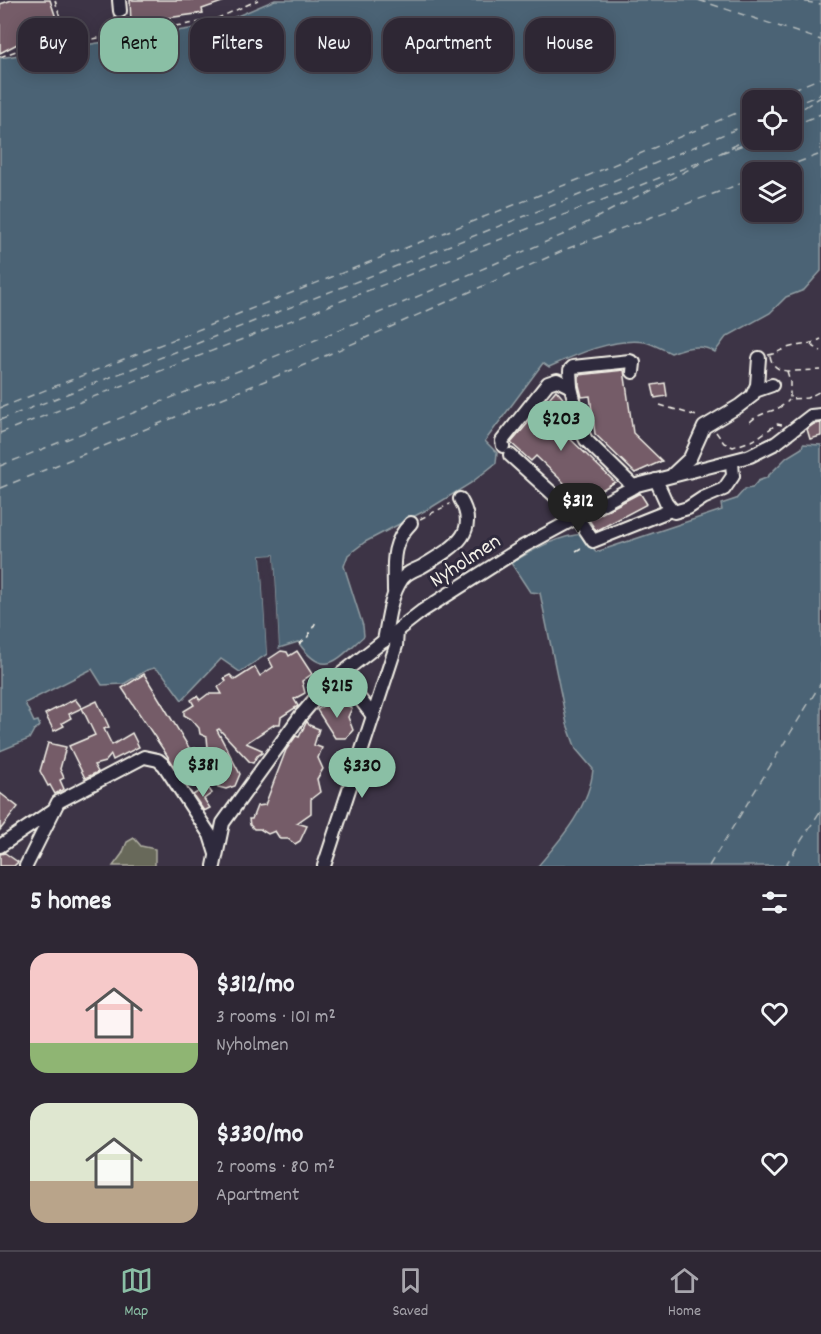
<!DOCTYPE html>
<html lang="en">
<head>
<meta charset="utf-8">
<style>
	:root { --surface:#2e2734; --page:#3a3340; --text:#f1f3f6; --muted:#a7a5ac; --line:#49444f; --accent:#8abfa5 }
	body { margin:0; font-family:Dekko,sans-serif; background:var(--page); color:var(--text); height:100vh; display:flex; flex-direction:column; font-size:22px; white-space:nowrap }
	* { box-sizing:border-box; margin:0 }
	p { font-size:20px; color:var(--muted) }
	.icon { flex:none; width:33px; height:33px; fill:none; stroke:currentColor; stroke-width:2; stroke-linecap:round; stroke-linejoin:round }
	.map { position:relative; height:866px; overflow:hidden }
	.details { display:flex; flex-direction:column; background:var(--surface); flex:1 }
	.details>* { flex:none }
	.top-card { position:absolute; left:18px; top:18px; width:786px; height:54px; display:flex; gap:12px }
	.buttons { position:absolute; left:742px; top:90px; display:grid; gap:12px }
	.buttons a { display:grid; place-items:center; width:60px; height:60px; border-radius:12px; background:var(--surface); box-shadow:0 3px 15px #0003,0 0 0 2px var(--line); font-size:30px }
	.price { position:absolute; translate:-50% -51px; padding:0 14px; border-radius:21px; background:var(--accent); color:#111; font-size:20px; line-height:39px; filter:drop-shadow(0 2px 3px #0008) }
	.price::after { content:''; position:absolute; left:50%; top:36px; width:18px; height:14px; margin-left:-9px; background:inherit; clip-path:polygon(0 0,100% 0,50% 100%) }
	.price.current { background:#222; color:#fff }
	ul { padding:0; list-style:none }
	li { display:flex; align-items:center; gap:18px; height:150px; padding:0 30px }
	li span { display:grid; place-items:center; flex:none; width:168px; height:120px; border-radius:18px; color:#555 }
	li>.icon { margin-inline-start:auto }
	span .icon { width:72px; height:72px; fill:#fffc; stroke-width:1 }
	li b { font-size:26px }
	h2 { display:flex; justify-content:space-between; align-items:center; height:72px; padding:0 30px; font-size:26px }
	.tag { padding:0 21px; border-radius:18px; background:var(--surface); box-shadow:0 3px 15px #0003,0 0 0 2px var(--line); font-size:21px; line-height:54px }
	.tag.current { background:var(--accent); color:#111 }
	.tab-bar { display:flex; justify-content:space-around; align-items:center; height:84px; border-top:2px solid var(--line); background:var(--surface); font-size:16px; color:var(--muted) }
	.tab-bar a { display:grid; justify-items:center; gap:3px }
	.tab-bar .current { color:var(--accent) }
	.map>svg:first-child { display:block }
	.green { fill:#68695a; stroke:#aeada1; stroke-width:1.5 }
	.water { fill:#4b6374; stroke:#8f9ca2; stroke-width:1.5; fill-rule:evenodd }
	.pier { fill:#3d3446 }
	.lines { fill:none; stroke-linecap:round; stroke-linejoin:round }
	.ferry { stroke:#b0b8ba; stroke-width:1.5; stroke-dasharray:8 6; stroke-linecap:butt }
	.building { fill:#755c68; stroke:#f4f1e8; stroke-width:1.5 }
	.minor-casing { stroke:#f4f1e8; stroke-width:16 }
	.path { stroke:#f4f1e8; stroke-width:1.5; stroke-dasharray:6 4.5; stroke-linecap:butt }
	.minor { stroke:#2f2a3d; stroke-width:12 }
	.labels { text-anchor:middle; stroke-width:6; stroke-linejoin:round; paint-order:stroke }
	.street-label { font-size:22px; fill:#f4f1e8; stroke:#2f2a3d }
</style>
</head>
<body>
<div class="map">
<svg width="821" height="866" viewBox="0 0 821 866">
	<rect width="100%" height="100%" fill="#3d3446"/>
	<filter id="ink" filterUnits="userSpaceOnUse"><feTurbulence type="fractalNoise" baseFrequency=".0167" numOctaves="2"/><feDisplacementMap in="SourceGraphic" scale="12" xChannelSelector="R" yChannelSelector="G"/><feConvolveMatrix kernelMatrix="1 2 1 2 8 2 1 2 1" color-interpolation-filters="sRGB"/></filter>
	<g filter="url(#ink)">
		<!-- green -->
		<polygon class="green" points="134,838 141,846 155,849 155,866 113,866 122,854 127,842"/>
		<!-- water -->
		<g class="water">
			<path d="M 275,0 L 821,0 L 821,271 L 804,290 L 786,297 L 770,313 L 726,337 L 715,352 C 701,343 685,347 671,353 C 662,349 653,344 645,342 C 615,337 575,355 549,367 L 543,363 L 485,441 L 497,453 L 496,463 L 471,483 L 432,507 L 365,542 L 348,555 L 344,566 L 363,626 L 364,636 C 337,659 325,681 298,642 L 279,648 L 274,555 L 261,556 L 267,654 L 240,672 L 221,659 L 182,700 L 163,674 L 154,668 L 147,670 L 124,684 L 102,685 L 92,669 L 25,703 L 34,722 L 38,721 L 40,726 L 34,730 L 29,739 L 0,751 L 0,58 L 216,25 ZM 753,100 L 792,100 L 792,140 L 753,140 ZM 753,172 L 792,172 L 792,212 L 753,212 Z"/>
			<path d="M 803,444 L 821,445 L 821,866 L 538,866 C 561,839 590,806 593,769 L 576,749 L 567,724 L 540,593 L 530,592 L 511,563 C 534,550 556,536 584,534 L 596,552 L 722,510 L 721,504 L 736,499 L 745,489 L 752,488 L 758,481 L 766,478 L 787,457 L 802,448 Z"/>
		</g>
		<!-- pier -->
		<polygon class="pier" points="274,555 279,648 276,649 271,558 264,559 270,652 267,654 261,556"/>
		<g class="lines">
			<!-- ferry -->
			<g class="ferry">
				<polyline points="698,0 821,40"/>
				<polyline points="791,0 821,4"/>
				<polyline points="767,100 821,78"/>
				<polyline points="792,106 821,94"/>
				<polyline points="792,115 821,97"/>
				<polyline points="792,126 821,114"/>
				<polyline points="721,153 757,140"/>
				<polyline points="771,172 821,154"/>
				<polyline points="0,408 580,179 753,106"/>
				<polyline points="0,420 587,192 753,122"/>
				<polyline points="0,433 703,161"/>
				<polyline points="0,466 301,346 567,233 753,136"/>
				<polyline points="0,488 309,363 569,248 753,179"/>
				<polyline points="709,866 821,683"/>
				<polyline points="785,866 821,810"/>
			</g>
		</g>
		<!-- building -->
		<g class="building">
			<polygon points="12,0 50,0 57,21 51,32 46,35 47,37 37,40 37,38 25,40 0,53 0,4"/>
			<polygon points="130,0 225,0 225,1 202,9 203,13 167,18 143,28 141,21 131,23"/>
			<polygon points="624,370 633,433 662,461 635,473 595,434 590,396 582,397 579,385 579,375"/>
			<polygon points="665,383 667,396 655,398 652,385"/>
			<polygon points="556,390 566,402 553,416 564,427 561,430 615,482 583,501 536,456 531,461 511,443"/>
			<polygon points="821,423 821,436 810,439 807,429 814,424"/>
			<polygon points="640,493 647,504 596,531 589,520"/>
			<polygon points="281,651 287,652 289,656 297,651 312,674 302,681 305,693 294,699 298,706 281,717 280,724 275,724 246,743 262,750 262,753 257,756 253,763 250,762 219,729 217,730 240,774 235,786 226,789 218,787 213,770 229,758 208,748 207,737 200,734 199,728 191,719 184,715 184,711 194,705 191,700 197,696 200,700 208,694 222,694 218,687 226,681 224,678 230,675 235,680 255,667 260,676 273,667 269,659"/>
			<polygon points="144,674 191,751 195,748 207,766 185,782 122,688"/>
			<polygon points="75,699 82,708 69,714 71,718 62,723 64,726 54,731 45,714"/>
			<polygon points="331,700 337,710 345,704 352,708 348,717 353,730 346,738 335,738 317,710"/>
			<polygon points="97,701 109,727 104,729 112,745 132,733 139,747 113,760 111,755 105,762 94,765 98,772 85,778 69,746 95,735 82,708"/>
			<polygon points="307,721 309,725 319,729 314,745 322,748 318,758 323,769 317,779 320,792 311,799 311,813 297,823 307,826 300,841 295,844 288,839 280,839 275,831 268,834 260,829 254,829 250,825 249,819 252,819 257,806 265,805 286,750 296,736 299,737"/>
			<polygon points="48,743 66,747 60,769 64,778 60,780 64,789 55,794 50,785 48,786 40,771"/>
			<polygon points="207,786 212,793 204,799 210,808 204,811 193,795"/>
			<polygon points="0,793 18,807 0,830"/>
			<polygon points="5,853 18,862 14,866 0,866 0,854"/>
		</g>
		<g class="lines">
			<!-- minor casing -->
			<g class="minor-casing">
				<g id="minor">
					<polyline points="119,0 120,11"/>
					<polyline points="571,387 570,370 573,367 630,361 634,363 633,372"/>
					<polyline points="755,391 772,385"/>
					<polyline points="503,446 502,441 548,383 557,380 571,387 581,430 586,440 634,487"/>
					<polyline points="510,455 575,514 593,541 671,510"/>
					<polyline points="673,474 690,458 704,427 739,406 752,396 757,385 759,358"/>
					<polyline points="656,480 666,502 674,512 688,508 703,498 724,489 733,476 732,462"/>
					<path d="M 394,591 C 394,564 390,544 411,523"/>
					<path d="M 384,641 C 388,620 390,596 402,579 C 406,573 414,570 421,567 C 448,550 482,536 460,499"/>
					<polyline points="341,674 373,716"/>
					<polyline points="303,713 319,694 341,674 422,611 524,546 637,485 750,456 776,443 811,416 821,415"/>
					<polyline points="0,846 52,811"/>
					<polyline points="26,866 58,802 144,757 158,760 164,765 210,835 216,854"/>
					<polyline points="214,866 223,823 301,715"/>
					<polyline points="324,866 396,646 397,631"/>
				</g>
			</g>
			<!-- path -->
			<g class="path">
				<polyline points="55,0 67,42"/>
				<polyline points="126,19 131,31"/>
				<polyline points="0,57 16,51 214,20 258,0"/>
				<polyline points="811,345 821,351"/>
				<path d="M 768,355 C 776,354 780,350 787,348 C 800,344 808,346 821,339"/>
				<path d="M 770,356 C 772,367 779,371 790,371"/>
				<polyline points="787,371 790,381 790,399 807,398 821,391"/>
				<polyline points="795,371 821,370"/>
				<polyline points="660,405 700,417"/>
				<path d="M 750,422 C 762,410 778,413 789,400"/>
				<polyline points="716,432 724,443 733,447 754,440 777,424 782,425"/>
				<polyline points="420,519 450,504"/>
				<polyline points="576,551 583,547"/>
				<polyline points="299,644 307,638 316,622"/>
			</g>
			<!-- minor -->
			<use href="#minor" class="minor"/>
		</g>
	</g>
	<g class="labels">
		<!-- street labels -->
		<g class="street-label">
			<text transform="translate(464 559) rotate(-33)" y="8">Nyholmen</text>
		</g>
	</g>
</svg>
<div class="buttons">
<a><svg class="icon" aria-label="locate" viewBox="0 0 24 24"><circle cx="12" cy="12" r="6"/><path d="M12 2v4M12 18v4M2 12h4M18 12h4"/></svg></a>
<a><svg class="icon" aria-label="layers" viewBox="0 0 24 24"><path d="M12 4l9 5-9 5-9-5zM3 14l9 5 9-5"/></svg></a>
</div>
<b class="price" style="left:561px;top:452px">$203</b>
<b class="price current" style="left:578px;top:534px">$312</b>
<b class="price" style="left:337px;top:719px">$215</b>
<b class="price" style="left:203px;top:798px">$381</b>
<b class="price" style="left:362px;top:799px">$330</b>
<div class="top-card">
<a class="tag">Buy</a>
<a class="tag current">Rent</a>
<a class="tag">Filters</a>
<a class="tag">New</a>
<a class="tag">Apartment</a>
<a class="tag">House</a>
</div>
</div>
<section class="details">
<h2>5 homes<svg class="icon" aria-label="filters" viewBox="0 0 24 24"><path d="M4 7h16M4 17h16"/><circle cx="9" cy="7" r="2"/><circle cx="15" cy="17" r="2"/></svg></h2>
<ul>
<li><span style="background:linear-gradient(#f6c9c9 75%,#8fb573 0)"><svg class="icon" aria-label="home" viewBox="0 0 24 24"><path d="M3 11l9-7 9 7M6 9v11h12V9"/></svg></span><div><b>$312/mo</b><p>3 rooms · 101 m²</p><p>Nyholmen</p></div><svg class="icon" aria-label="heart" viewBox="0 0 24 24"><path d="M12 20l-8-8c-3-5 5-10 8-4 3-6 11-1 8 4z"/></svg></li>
<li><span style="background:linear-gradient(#dfe7d0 65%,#b9a48a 0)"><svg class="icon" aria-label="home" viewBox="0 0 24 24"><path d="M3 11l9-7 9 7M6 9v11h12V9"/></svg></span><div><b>$330/mo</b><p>2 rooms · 80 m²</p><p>Apartment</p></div><svg class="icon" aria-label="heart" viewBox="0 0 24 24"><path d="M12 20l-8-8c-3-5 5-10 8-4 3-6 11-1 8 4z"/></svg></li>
</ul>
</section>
<nav class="tab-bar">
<a class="current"><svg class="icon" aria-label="map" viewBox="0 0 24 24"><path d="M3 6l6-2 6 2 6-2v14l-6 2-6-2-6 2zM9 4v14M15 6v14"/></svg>Map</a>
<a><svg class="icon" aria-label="saved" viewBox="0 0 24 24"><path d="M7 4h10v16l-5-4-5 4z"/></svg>Saved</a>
<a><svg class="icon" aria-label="home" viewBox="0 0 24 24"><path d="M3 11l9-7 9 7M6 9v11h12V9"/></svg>Home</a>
</nav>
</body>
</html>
